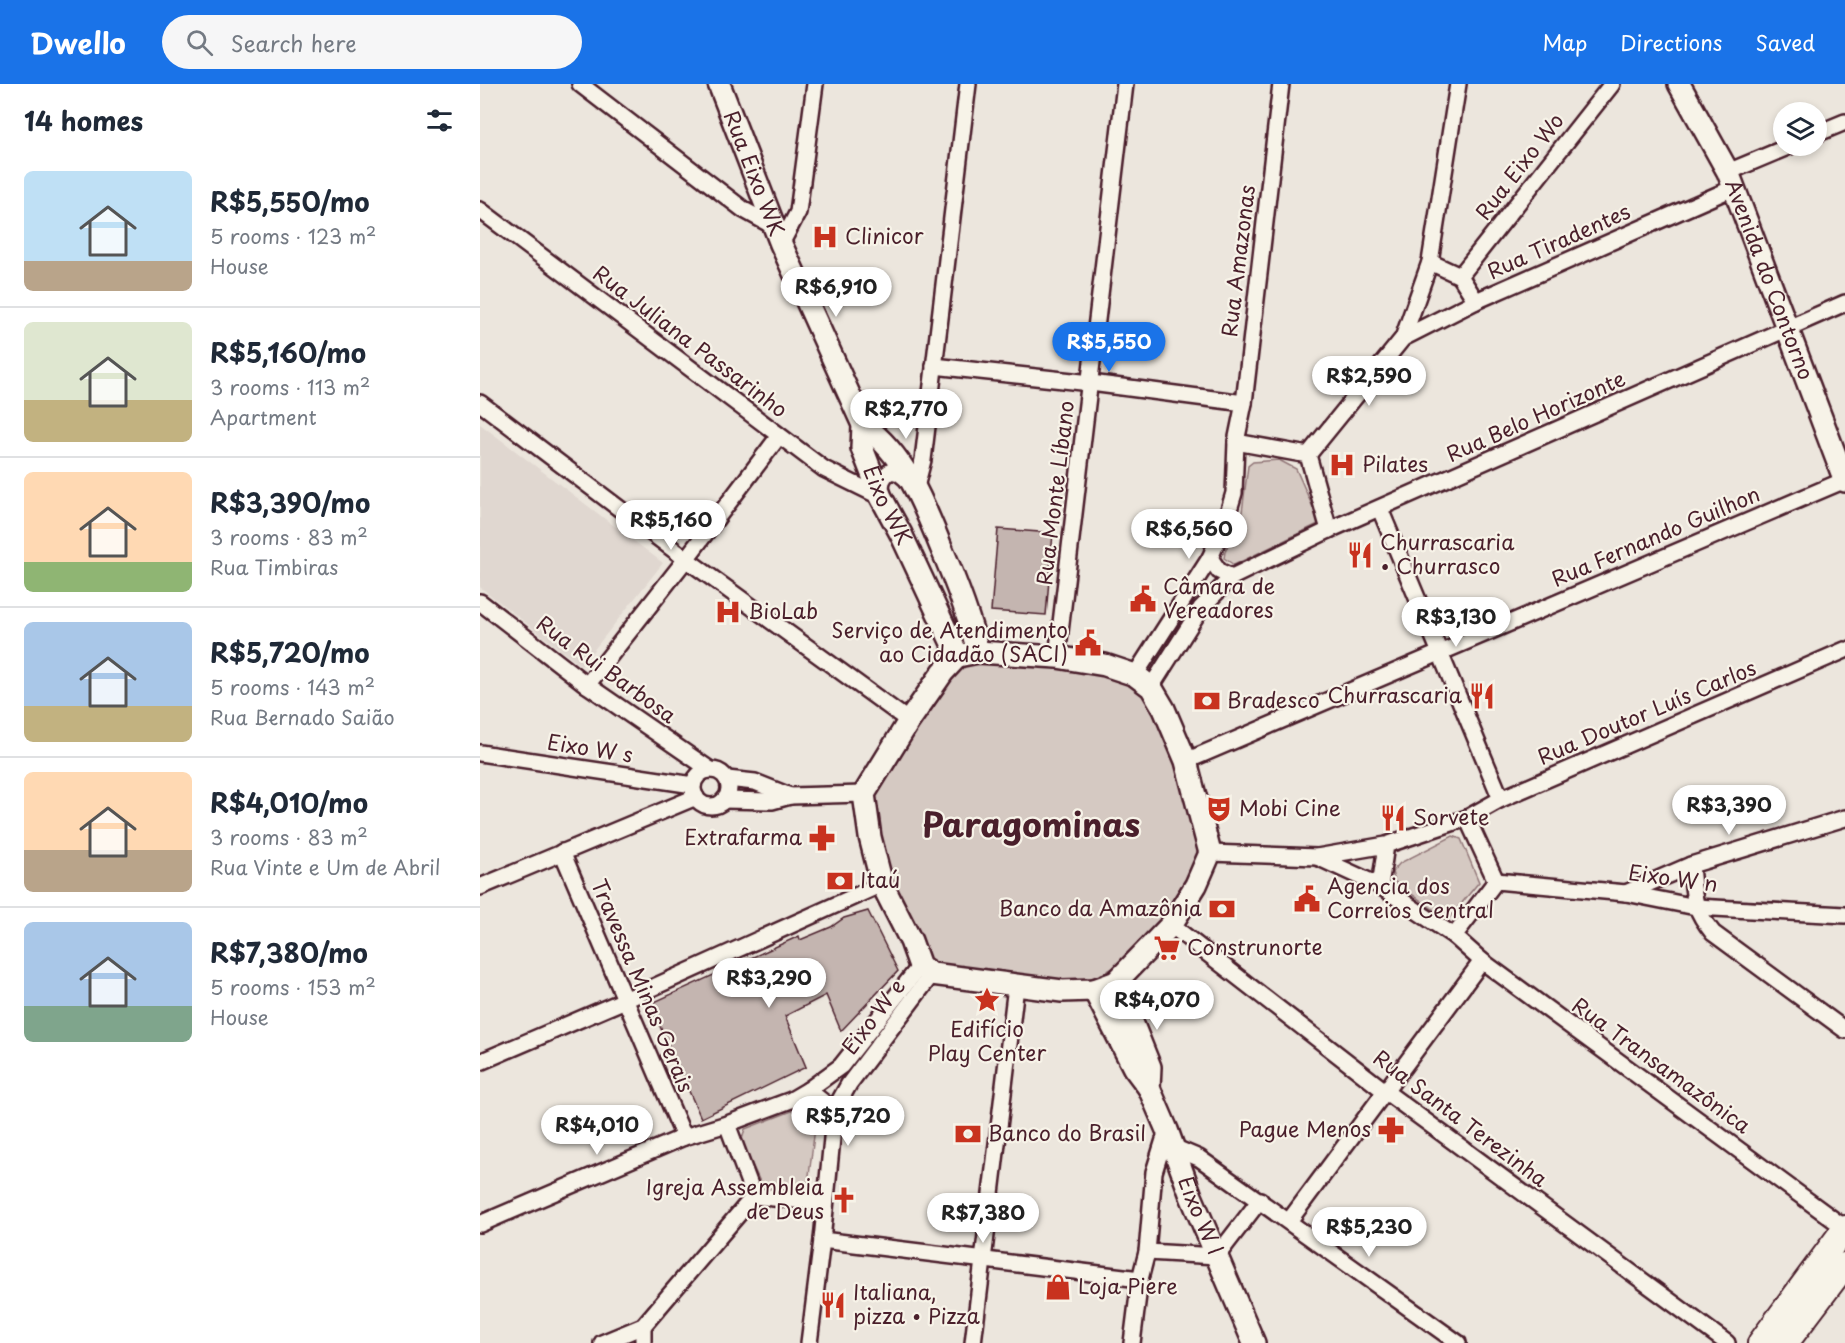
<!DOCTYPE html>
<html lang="en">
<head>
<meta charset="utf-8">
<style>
	:root { --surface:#fff; --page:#f6f6f7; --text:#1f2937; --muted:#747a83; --line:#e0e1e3; --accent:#1a73e8 }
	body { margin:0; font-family:"Playpen Sans",sans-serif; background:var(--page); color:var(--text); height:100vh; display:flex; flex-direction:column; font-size:22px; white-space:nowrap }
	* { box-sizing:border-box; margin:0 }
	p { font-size:20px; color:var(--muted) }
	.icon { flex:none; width:33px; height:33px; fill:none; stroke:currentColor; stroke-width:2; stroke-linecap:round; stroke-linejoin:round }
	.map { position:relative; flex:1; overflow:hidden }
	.drawer { display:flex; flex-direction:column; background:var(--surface); width:480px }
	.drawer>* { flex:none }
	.controls { position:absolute; left:1293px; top:18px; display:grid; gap:12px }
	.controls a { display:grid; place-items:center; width:54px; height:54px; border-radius:50%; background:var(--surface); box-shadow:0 3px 9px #0003; font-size:30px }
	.price { position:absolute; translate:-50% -51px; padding:0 14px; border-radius:21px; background:#fff; color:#222; font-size:20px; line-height:39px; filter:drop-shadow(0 2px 3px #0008) }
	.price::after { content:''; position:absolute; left:50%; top:36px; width:18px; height:14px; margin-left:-9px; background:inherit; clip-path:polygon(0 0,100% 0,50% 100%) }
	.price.on { background:var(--accent); color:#fff }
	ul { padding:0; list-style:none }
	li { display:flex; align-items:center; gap:18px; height:150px; padding:0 24px }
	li+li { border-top:2px solid var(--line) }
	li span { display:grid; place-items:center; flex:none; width:168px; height:120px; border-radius:9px; color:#555 }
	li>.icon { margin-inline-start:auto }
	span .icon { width:72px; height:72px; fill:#fffc; stroke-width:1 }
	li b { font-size:26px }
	h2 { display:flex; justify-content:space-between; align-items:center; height:72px; padding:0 24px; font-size:26px }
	header { display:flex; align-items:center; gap:36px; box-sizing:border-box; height:84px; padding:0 30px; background:var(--accent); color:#fff }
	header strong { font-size:28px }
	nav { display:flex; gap:33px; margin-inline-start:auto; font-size:21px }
	.search { width:420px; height:54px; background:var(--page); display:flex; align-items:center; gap:15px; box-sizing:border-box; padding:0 21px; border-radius:33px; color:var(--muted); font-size:22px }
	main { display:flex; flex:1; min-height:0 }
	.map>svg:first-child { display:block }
	.built { fill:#e0d7d0 }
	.green { fill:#d5c9c2; stroke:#907476; stroke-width:1.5 }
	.building { fill:#c4b5b0; stroke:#4a1f2b; stroke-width:1.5 }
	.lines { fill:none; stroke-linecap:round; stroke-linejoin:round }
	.street-casing { stroke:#4a1f2b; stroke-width:20 }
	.secondary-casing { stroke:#4a1f2b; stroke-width:26 }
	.primary-casing { stroke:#4a1f2b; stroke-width:28 }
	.street { stroke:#f7f3e8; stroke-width:15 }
	.secondary { stroke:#f7f3e8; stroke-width:21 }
	.primary { stroke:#f7f3e8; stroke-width:24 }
	.labels { text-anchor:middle; stroke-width:4.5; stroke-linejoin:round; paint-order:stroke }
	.street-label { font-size:21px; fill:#4a1f2b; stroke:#f7f3e8 }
	.poi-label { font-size:21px; fill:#4a1f2b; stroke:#f7f3e8; text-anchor:start }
	.town-label { font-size:33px; font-weight:bold; fill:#4a1f2b; stroke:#f7f3e8 }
</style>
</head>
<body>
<header>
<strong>Dwello</strong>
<div class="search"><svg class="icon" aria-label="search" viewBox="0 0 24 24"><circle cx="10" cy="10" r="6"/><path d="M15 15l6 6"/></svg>Search here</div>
<nav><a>Map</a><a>Directions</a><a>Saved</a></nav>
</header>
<main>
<section class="drawer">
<h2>14 homes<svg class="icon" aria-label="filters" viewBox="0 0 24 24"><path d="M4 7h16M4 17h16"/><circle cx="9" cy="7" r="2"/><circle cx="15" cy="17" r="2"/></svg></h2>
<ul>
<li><span style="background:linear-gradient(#bfe0f5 75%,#b9a48a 0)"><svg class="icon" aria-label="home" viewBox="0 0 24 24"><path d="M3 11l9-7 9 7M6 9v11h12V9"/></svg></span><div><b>R$5,550/mo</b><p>5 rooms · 123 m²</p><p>House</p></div></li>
<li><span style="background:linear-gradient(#dfe7d0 65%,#c2b280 0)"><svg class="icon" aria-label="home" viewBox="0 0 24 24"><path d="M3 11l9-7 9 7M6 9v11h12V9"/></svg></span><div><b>R$5,160/mo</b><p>3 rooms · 113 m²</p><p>Apartment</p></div></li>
<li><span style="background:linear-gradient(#ffd9b3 75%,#8fb573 0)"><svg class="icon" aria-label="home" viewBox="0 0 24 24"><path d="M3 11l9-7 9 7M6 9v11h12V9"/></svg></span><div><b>R$3,390/mo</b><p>3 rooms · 83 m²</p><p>Rua Timbiras</p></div></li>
<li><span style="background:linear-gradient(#a9c7e8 70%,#c2b280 0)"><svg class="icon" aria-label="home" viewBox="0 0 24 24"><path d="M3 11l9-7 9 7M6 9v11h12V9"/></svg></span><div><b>R$5,720/mo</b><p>5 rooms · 143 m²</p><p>Rua Bernado Saião</p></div></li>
<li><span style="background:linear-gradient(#ffd9b3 65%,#b9a48a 0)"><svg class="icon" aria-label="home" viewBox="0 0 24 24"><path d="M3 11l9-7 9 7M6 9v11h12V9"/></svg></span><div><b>R$4,010/mo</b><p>3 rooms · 83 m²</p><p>Rua Vinte e Um de Abril</p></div></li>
<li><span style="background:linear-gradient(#a9c7e8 70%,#7fa58c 0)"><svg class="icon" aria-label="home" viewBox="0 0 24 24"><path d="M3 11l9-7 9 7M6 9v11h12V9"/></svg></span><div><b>R$7,380/mo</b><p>5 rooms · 153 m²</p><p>House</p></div></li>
</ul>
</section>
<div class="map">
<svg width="1365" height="1259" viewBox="0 0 1365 1259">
	<rect width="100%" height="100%" fill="#ece6dd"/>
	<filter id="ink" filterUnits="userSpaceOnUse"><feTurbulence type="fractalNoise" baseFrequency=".0167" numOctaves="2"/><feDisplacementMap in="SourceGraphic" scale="12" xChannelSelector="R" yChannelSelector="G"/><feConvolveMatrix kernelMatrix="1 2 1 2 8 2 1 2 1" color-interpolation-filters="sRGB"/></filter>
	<g filter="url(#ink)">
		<!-- built -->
		<polygon class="built" points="0,340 183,479 101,582 0,503"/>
		<!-- green -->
		<g class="green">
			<polygon points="799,376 816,385 839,437 838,440 754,481 744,474 745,468 761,436 768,382 773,378"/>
			<polygon points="485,570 654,593 682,626 725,766 711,794 684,832 644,878 602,901 445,883 404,799 386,710"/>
			<polygon points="973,752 981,755 999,798 968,836 915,798 912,788 920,779"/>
			<polygon points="330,1020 337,1028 327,1107 282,1102 261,1057 265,1045"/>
		</g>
		<!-- building -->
		<g class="building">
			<polygon points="518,445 573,449 566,531 511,527"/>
			<polygon points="388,827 418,887 361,947 346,911 305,932 326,983 221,1034 170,920 319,852 320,856 351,843 364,834"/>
		</g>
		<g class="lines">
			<!-- street casing -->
			<g class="street-casing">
				<g id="street">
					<polyline points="100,0 264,126 293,142"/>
					<polyline points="1336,50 1365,38"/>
					<polyline points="1248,88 1310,62"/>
					<path d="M 0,126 L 344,385 L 401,413 C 401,402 400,393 411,387 L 419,389 L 436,403 L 443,376 L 488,0"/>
					<polyline points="301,160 318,128 335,0"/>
					<polyline points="950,178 980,192 996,217"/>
					<polyline points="980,192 1132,0"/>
					<polyline points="923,254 996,217 1253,104"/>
					<polyline points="454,282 611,299 764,319"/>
					<polyline points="0,319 206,475 429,637"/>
					<polyline points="756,358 828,371 849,446"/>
					<polyline points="828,371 923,254 950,178 978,0"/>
					<polyline points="900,425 1021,715"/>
					<polyline points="730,474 739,487 752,493"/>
					<polyline points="0,518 107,601 229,685"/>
					<polyline points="577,573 645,0"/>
					<polyline points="655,591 730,474 745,439 754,409 756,358 764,319 801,0"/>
					<polyline points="107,601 206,475 299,352"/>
					<polyline points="671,603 721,524 752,493 849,446 1365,219"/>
					<polyline points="0,669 213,701"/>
					<polyline points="706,677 1365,396"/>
					<circle cx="231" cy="704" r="18"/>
					<polyline points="247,695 275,698 310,712"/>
					<polyline points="244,716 292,717 310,712 384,710"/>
					<polyline points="987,734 1021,715 1365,566"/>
					<polyline points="82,768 204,1053"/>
					<polyline points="730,769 837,773 906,761 987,734 1016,797 974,852 900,802 906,761"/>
					<polyline points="837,773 900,802"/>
					<path d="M 1211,781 C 1214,813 1212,823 1233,849 L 1365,946"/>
					<polyline points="1016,797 1146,809 1216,823 1365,831"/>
					<polyline points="0,803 216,713"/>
					<polyline points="1146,809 1211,781 1365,734"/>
					<polyline points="691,841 906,1008 1247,1259"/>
					<polyline points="974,852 1002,877 1365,1144"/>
					<polyline points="0,978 145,916 402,800"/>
					<polyline points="328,1006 356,1028"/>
					<polyline points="247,1040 274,1112"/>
					<polyline points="693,1063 719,1074 978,1259"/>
					<polyline points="274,1112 345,1119"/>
					<polyline points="809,1137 1002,877"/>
					<polyline points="0,1140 204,1053 247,1040 311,1016 328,1006 361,982 440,882"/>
					<polyline points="342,1156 660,1195"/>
					<polyline points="667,1168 737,1172 780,1116"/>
					<polyline points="163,1242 163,1259"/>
					<polyline points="122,1259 163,1242 274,1112"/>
					<polyline points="329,1259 342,1156 354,1034 360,1016 369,1000 452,890"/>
					<polyline points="493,1259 536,902"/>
					<polyline points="652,1259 660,1195 667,1168 674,1088 687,1046"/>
				</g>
			</g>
			<!-- secondary casing -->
			<g class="secondary-casing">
				<g id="secondary">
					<path id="s1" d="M 239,0 L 301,160 L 383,341 L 382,364 L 401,413 L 421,450 L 478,572"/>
					<path id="s2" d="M 1199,0 L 1248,88 L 1365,397"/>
					<path d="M 383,341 C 424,370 443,418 461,463 C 476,498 489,531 498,568"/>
					<polygon points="498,568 577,573 625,581 655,591 671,603 684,625 706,677 730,769 716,801 691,841 636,898 614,906 582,907 452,890 440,882 431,857 402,800 390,753 384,710 429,637 463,588 478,572"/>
					<polyline points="636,898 670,983 669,1004"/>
					<path id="s3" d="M 614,906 L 654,984 L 669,1004 L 687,1046 L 711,1112 L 774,1259"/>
				</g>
			</g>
			<!-- primary casing -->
			<g class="primary-casing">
				<g id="primary">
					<polyline points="1280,1259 1365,1144"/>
					<polyline points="1306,1259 1365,1181"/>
				</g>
			</g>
			<!-- street -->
			<use href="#street" class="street"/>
			<!-- secondary -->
			<use href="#secondary" class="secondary"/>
			<!-- primary -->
			<use href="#primary" class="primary"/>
		</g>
	</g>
	<!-- icons -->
	<defs>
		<g id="hospital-bare" transform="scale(2.07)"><path d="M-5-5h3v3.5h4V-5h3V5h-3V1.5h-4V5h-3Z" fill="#c8321e" stroke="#f7f3e8" stroke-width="2.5" paint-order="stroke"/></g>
		<g id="restaurant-bare" transform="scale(2.07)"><path d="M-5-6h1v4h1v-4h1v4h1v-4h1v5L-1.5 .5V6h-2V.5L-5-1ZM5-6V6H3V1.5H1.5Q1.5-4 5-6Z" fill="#c8321e" stroke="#f7f3e8" stroke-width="2.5" paint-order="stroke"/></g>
		<g id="civic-bare" transform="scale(2.07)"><path d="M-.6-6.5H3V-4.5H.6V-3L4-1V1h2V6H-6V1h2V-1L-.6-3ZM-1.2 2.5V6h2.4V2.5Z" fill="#c8321e" stroke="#f7f3e8" stroke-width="2.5" paint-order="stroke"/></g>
		<g id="bank-bare" transform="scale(2.07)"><path d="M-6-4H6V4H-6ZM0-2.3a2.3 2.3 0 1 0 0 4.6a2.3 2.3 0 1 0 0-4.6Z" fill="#c8321e" stroke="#f7f3e8" stroke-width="2.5" paint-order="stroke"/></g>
		<g id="theatre-bare" transform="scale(2.07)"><path d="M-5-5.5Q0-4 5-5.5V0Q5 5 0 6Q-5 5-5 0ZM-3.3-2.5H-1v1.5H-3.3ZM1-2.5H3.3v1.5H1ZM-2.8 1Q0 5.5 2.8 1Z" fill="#c8321e" stroke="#f7f3e8" stroke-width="2.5" paint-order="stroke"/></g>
		<g id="pharmacy-bare" transform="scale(2.07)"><path d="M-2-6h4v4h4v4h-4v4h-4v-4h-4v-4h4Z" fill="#c8321e" stroke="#f7f3e8" stroke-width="2.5" paint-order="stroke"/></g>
		<g id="supermarket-bare" transform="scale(2.07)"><path d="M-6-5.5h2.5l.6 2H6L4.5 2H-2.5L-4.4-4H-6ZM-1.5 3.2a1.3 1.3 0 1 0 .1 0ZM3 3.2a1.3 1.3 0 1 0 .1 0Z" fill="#c8321e" stroke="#f7f3e8" stroke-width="2.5" paint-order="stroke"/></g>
		<g id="sight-bare" transform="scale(2.07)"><path d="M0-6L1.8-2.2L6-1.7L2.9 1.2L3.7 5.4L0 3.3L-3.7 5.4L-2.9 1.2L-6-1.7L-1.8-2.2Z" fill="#c8321e" stroke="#f7f3e8" stroke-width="2.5" paint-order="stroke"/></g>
		<g id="church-bare" transform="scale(2.07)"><path d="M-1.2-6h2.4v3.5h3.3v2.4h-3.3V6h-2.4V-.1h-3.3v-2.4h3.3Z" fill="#c8321e" stroke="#f7f3e8" stroke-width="2.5" paint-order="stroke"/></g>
		<g id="shop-bare" transform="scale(2.07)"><path d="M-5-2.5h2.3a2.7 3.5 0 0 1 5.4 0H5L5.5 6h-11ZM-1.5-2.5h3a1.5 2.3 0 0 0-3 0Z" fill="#c8321e" stroke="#f7f3e8" stroke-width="2.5" paint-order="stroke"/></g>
	</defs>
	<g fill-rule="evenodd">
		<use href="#hospital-bare" x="345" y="153"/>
		<use href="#hospital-bare" x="862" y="381"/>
		<use href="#restaurant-bare" x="880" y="471"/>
		<use href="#civic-bare" x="663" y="515"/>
		<use href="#hospital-bare" x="248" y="528"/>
		<use href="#civic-bare" x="608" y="559"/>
		<use href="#restaurant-bare" x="1002" y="612"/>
		<use href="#bank-bare" x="727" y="617"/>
		<use href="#theatre-bare" x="739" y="725"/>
		<use href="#restaurant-bare" x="913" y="734"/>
		<use href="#pharmacy-bare" x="342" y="754"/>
		<use href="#bank-bare" x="360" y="797"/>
		<use href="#civic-bare" x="827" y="815"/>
		<use href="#bank-bare" x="742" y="825"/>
		<use href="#supermarket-bare" x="687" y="864"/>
		<use href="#sight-bare" x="507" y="916"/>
		<use href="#pharmacy-bare" x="911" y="1046"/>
		<use href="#bank-bare" x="488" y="1050"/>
		<use href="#church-bare" x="364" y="1116"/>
		<use href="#shop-bare" x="578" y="1203"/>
		<use href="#restaurant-bare" x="353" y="1221"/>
	</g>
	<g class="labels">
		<!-- street labels -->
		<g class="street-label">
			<text transform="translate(1040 83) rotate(-52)" y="7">Rua Eixo Wo</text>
			<text dy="7" stroke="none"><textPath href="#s1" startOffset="96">Rua Eixo WK</textPath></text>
			<text transform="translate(1079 158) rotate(-24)" y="7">Rua Tiradentes</text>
			<text transform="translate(759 177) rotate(-83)" y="7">Rua Amazonas</text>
			<text dy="7" stroke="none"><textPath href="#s2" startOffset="216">Avenida do Contorno</textPath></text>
			<text transform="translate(210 258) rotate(37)" y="7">Rua Juliana Passarinho</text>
			<text transform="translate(1056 333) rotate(-24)" y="7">Rua Belo Horizonte</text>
			<text transform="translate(576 409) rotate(-83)" y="7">Rua Monte Líbano</text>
			<text dy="7" stroke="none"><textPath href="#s1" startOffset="456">Eixo WK</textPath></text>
			<text transform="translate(1176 453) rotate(-23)" y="7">Rua Fernando Guilhon</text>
			<text transform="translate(126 586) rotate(36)" y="7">Rua Rui Barbosa</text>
			<text transform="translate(1167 629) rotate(-23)" y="7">Rua Doutor Luís Carlos</text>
			<text transform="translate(110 665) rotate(9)" y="7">Eixo W s</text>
			<text transform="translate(1193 795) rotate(8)" y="7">Eixo W n</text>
			<text transform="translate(162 902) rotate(67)" y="7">Travessa Minas Gerais</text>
			<text transform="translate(394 933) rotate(-53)" y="7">Eixo W e</text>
			<text transform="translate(1181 982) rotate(36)" y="7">Rua Transamazônica</text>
			<text transform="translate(980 1035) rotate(37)" y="7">Rua Santa Terezinha</text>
			<text dy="7" stroke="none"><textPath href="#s3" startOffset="250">Eixo W l</textPath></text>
		</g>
		<!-- poi labels -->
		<g class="poi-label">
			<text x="365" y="160">Clinicor</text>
			<text x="882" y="388">Pilates</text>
			<text x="900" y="466">Churrascaria<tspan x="900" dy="24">• Churrasco</tspan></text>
			<text x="683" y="510">Câmara de<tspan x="683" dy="24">Vereadores</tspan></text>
			<text x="268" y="535">BioLab</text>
			<text x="588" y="554" text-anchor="end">Serviço de Atendimento<tspan x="588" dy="24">ao Cidadão (SACI)</tspan></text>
			<text x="982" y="619" text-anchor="end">Churrascaria</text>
			<text x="747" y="624">Bradesco</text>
			<text x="759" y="732">Mobi Cine</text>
			<text x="933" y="741">Sorvete</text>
			<text x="322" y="761" text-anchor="end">Extrafarma</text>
			<text x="380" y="804">Itaú</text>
			<text x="847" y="810">Agencia dos<tspan x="847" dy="24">Correios Central</tspan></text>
			<text x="722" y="832" text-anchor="end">Banco da Amazônia</text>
			<text x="707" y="871">Construnorte</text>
			<text x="507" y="953" text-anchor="middle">Edifício<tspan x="507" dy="24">Play Center</tspan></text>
			<text x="891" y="1053" text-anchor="end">Pague Menos</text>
			<text x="508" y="1057">Banco do Brasil</text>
			<text x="344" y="1111" text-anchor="end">Igreja Assembleia<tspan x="344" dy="24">de Deus</tspan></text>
			<text x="598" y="1210">Loja Piere</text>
			<text x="373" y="1216">Italiana,<tspan x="373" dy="24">pizza • Pizza</tspan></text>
		</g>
		<!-- town labels -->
		<g class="town-label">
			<text x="551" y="753">Paragominas</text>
		</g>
	</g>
</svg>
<div class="controls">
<a><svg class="icon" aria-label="layers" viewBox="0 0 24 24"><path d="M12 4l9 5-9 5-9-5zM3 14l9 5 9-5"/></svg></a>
</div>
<b class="price" style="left:356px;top:234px">R$6,910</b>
<b class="price on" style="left:629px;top:289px">R$5,550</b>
<b class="price" style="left:889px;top:323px">R$2,590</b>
<b class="price" style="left:426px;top:356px">R$2,770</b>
<b class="price" style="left:191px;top:467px">R$5,160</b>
<b class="price" style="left:709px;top:476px">R$6,560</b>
<b class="price" style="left:976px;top:564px">R$3,130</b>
<b class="price" style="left:1249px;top:752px">R$3,390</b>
<b class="price" style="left:289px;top:925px">R$3,290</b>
<b class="price" style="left:677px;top:947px">R$4,070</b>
<b class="price" style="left:368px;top:1063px">R$5,720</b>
<b class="price" style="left:117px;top:1072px">R$4,010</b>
<b class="price" style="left:503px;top:1160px">R$7,380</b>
<b class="price" style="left:889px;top:1174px">R$5,230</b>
</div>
</main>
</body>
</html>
